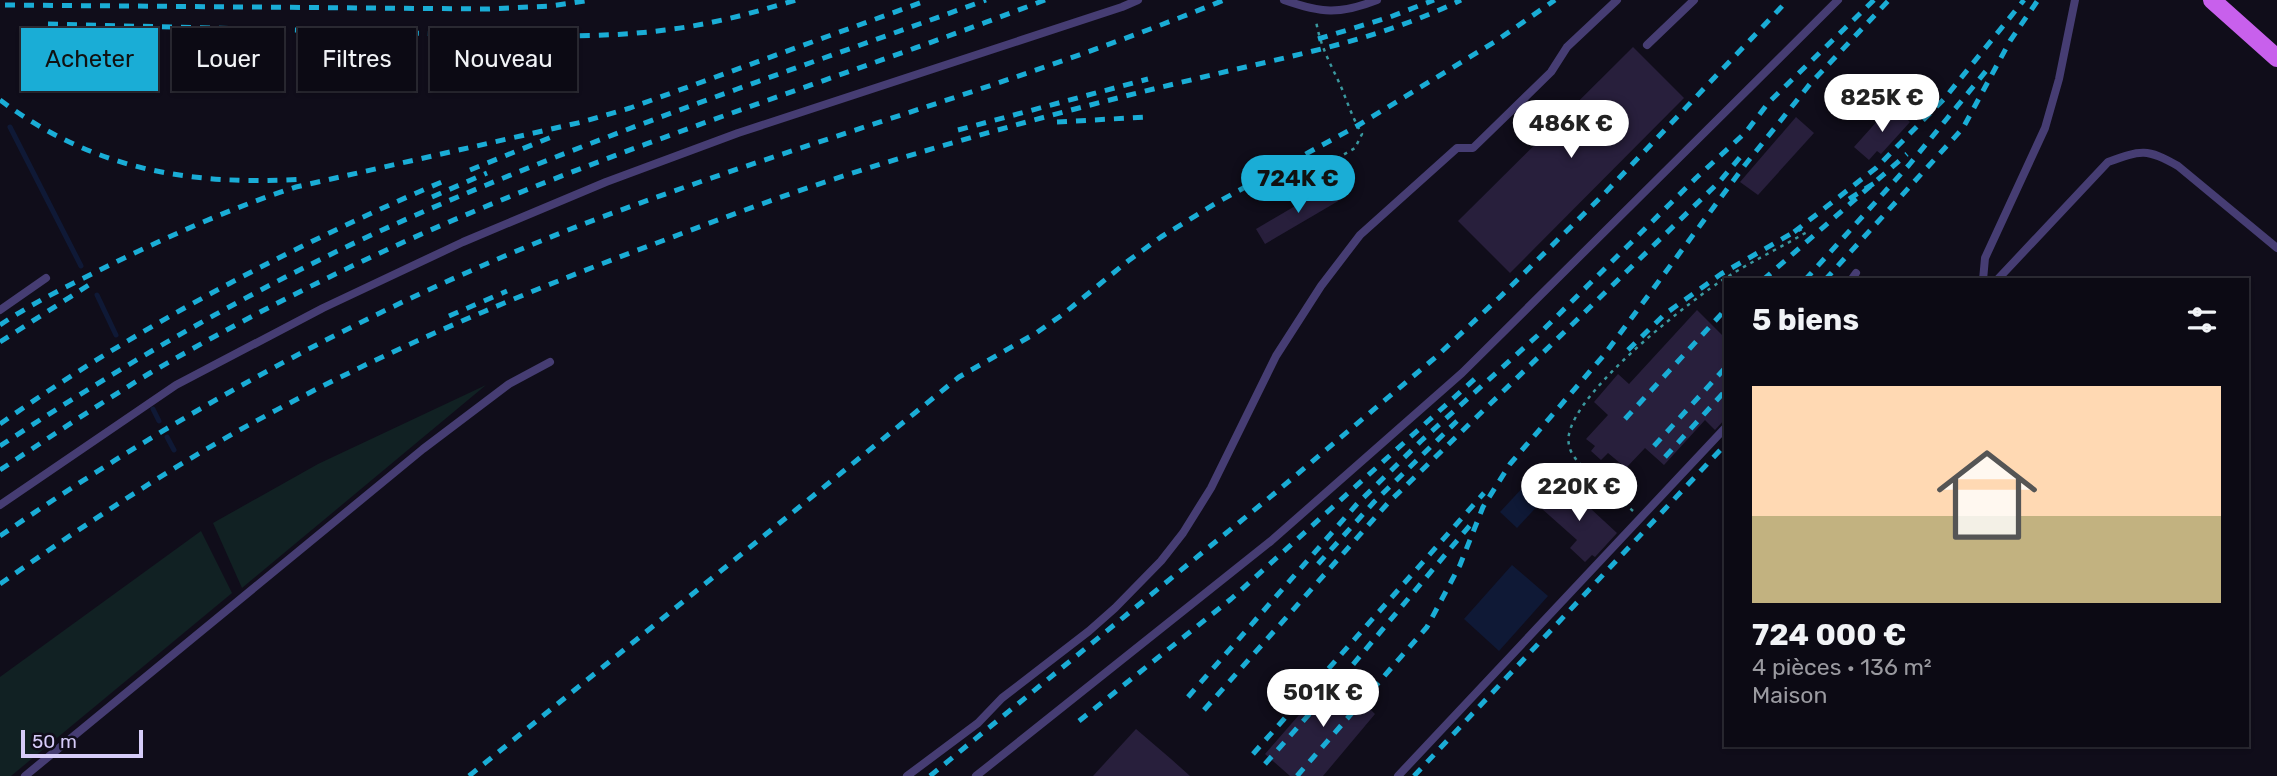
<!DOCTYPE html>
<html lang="fr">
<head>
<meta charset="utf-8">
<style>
	:root { --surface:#0c0a14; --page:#1a1822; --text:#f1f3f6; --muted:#9a9aa0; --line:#2c2b34; --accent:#1aadd6 }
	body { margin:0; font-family:Rubik,sans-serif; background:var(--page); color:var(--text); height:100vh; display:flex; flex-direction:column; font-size:26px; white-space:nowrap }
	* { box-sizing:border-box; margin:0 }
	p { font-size:23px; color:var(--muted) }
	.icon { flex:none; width:38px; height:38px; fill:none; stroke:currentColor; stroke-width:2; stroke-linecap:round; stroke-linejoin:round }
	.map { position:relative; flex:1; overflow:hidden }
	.side { position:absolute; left:1724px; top:278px; width:525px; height:469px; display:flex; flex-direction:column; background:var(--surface); border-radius:0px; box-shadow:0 2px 5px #0004,0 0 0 2px var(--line) }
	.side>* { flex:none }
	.banner { position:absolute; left:21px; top:28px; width:665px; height:63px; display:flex; gap:14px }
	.scale { position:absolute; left:21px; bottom:18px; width:122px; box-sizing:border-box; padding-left:7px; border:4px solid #d6ccf9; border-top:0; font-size:19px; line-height:24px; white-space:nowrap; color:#d6ccf9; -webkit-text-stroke:5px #100d1a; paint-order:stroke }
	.price { position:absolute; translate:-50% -60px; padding:0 16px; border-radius:24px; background:#fff; color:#222; font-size:23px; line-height:46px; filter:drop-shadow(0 2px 4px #0008) }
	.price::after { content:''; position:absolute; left:50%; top:42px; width:21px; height:16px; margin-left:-10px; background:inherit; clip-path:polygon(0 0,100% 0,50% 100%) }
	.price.on { background:var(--accent); color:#111 }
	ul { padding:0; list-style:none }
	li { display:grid; align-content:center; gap:14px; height:371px; padding:0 28px }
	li+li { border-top:2px solid var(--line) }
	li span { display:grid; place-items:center; height:217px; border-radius:0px; color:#555 }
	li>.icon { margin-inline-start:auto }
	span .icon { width:126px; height:126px; fill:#fffc; stroke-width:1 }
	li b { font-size:30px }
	h2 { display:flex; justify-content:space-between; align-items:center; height:84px; padding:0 28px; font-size:30px }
	.pill { padding:0 24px; border-radius:0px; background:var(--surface); box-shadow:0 2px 5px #0004,0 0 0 2px var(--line); font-size:24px; line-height:63px }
	.pill.on { background:var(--accent); color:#111 }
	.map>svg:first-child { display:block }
	.green { fill:#112123 }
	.water { fill:#0f1936 }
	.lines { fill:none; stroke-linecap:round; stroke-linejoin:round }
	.stream { stroke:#0f1936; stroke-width:5 }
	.building { fill:#281f3c }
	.path { stroke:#3a989f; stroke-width:2.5; stroke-dasharray:3.5 5; stroke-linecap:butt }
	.lane { stroke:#463d73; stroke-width:8 }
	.primary { stroke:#c860ec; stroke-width:18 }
	.rail { stroke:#1aadd6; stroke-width:5; stroke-dasharray:10 9; stroke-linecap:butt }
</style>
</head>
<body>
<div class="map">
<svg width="2277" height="776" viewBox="0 0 2277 776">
	<rect width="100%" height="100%" fill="#100d1a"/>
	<!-- green -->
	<g class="green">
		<polygon points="486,385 242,588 213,523 318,464"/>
		<polygon points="201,531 232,593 11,776 0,776 0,677"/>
	</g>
	<!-- water -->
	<g class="water">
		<polygon points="1526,484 1543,500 1517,528 1500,512"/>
		<polygon points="1512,565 1548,596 1499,651 1464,619"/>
	</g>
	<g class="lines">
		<!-- stream -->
		<g class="stream">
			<polyline points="10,127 81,266"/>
			<polyline points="97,295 116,335"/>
			<polyline points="153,409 159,421"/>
			<polyline points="167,437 174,450"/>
		</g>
	</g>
	<!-- building -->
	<g class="building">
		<polygon points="1633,47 1684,98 1510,273 1458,221"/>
		<polygon points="1888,109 1895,115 1898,111 1910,122 1881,154 1877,151 1869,160 1854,147"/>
		<polygon points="1796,117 1814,133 1758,195 1740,182"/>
		<polygon points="1331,185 1340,200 1265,244 1256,229"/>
		<polygon points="1697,310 1726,339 1726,418 1715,430 1705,420 1664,465 1645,448 1626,468 1608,453 1601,460 1591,451 1595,446 1586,439 1608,415 1594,402 1618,374 1629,384"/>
		<polygon points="1564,484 1617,533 1595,557 1592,555 1585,562 1570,548 1577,540 1541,508"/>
		<polygon points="1339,669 1376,703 1370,709 1375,714 1323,776 1290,776 1265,754"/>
		<polygon points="1136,729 1171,759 1190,776 1093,776"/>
	</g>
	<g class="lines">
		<!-- path -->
		<g class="path">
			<path d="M 1278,193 L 1355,148 L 1362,134 C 1353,119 1348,104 1342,89 C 1331,64 1321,49 1316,21"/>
			<path d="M 1633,511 L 1579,463 C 1575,458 1570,452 1569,445 C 1559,403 1684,306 1718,283 C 1746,264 1778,249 1807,232"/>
		</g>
		<!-- lane -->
		<g class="lane">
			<path d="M 1284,0 C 1321,13 1339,15 1377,0"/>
			<polyline points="1647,45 1694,0"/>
			<polyline points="1851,280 1856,273"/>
			<polyline points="1983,280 1985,258 2045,128 2059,79 2075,0"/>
			<path d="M 1997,280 L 2108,162 C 2141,150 2147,148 2178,166 L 2277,248"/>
			<polyline points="0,310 46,278"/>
			<polyline points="0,505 176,385 323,308 463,242 606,182 738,133 1122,7 1138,0"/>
			<polyline points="25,776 423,449 509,384 550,362"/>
			<polyline points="907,776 978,723 1002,698 1089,631 1115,608 1161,561 1183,533 1211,488 1276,356 1321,286 1360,235 1457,148 1473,148 1551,72 1567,47 1617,0"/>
			<polyline points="976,776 1271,541 1462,373 1838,0"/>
			<polyline points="1398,776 1726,427"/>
		</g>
		<!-- primary -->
		<polyline class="primary" points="2212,0 2277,58"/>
		<!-- rail -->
		<g class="rail">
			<polyline points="5,5 489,9 551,6 592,0"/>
			<path d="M 48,24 L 532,36 C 576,36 621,36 665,30 C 709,25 753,13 796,0"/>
			<polyline points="1318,39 1390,17 1434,0"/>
			<path d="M 0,100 C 94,170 190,186 304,179"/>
			<polyline points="1057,122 1148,117"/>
			<polyline points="958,130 1148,79"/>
			<polyline points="470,170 554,136"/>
			<polyline points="432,197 487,173"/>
			<polyline points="1849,199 1876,182"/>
			<polyline points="1794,232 1876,168 1944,99 2024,0"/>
			<polyline points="1763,280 1907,154"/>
			<polyline points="1805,280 1909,165 1986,71"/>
			<polyline points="1825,280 1963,128 2010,41 2038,0"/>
			<polyline points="449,316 507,291"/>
			<path d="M 0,325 C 37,300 78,281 118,261 C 176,233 234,207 296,187 L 582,122 L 630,108 L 928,0"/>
			<polyline points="0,342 95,281"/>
			<polyline points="1628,350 1665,314 1721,274 1801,228"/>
			<polyline points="1625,419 1726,309"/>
			<path d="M 0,424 C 137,327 290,247 444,181"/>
			<path d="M 0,446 C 130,360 266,281 409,218 C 597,135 793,70 986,0"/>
			<polyline points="1654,446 1726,367"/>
			<polyline points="1665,457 1726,390"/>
			<path d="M 0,470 C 50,437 99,404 150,373 C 246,317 347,266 449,222 C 644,138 847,76 1045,0"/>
			<path d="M 0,536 C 181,411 375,305 581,225 C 793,144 1014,86 1224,0"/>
			<polyline points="1318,564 1374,502 1457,421"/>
			<path d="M 0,584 C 87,523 175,464 269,414 C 395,346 528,291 662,241 C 746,209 831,178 918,153 C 1009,126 1102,101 1195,79 C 1284,57 1378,41 1461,0"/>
			<polyline points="1188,697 1357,504 1421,441 1537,336 1696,178 1746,132 1769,102 1874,0"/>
			<polyline points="1204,710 1388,503 1720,181 1742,155"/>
			<polyline points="1079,721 1231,599 1479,375"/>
			<polyline points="1253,754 1484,493"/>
			<polyline points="1265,764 1345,674 1471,524"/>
			<polyline points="469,776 959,377 1036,333 1062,315 1128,261 1161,237 1216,203 1357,126 1496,41 1555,0"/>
			<polyline points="930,776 1275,493 1437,356 1501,296 1604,194 1788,0"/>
			<polyline points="1297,776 1427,627 1460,565 1483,507 1510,464 1604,355 1745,165 1810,84 1889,0"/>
			<polyline points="1414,776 1726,444"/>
		</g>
	</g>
</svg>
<div class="scale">50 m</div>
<b class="price" style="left:1882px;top:134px">825K €</b>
<b class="price" style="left:1571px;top:160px">486K €</b>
<b class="price on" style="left:1298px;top:215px">724K €</b>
<b class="price" style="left:1579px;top:523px">220K €</b>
<b class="price" style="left:1323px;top:729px">501K €</b>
<div class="banner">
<a class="pill on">Acheter</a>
<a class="pill">Louer</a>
<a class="pill">Filtres</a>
<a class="pill">Nouveau</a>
</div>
<section class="side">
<h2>5 biens<svg class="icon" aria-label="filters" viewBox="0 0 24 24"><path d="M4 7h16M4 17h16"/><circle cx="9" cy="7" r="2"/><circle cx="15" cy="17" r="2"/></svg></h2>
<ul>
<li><span style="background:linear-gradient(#ffd9b3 60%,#c2b280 0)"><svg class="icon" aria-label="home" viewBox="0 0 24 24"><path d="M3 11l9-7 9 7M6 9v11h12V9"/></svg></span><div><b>724 000 €</b><p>4 pièces · 136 m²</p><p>Maison</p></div></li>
</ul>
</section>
</div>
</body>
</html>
